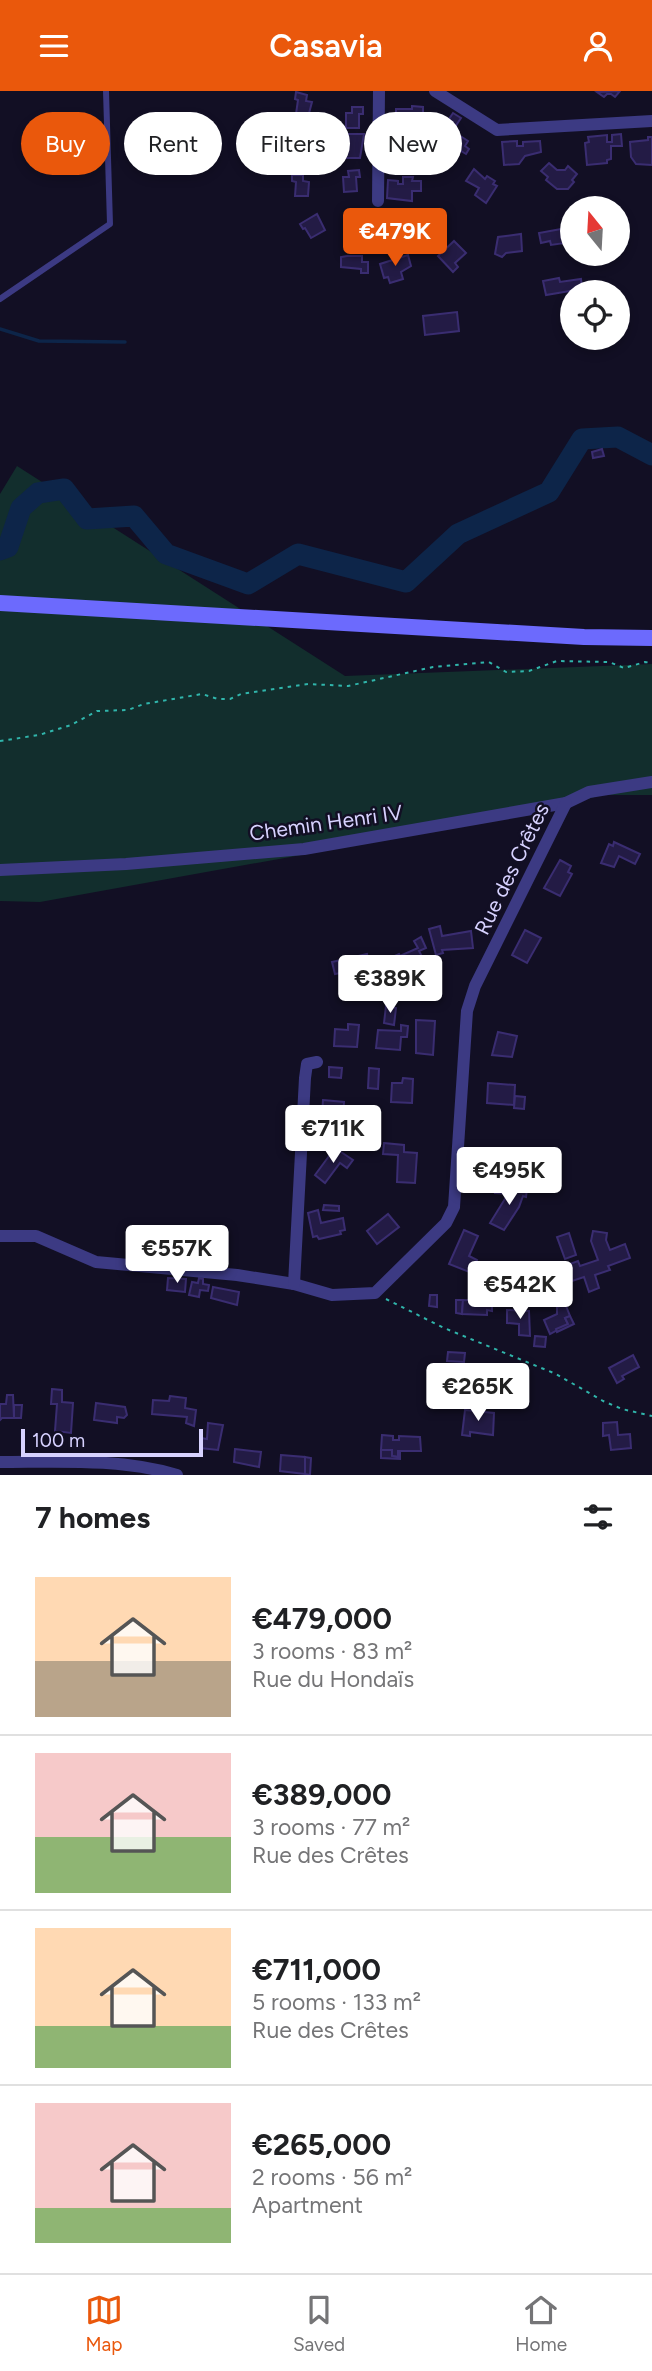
<!DOCTYPE html>
<html lang="en">
<head>
<meta charset="utf-8">
<style>
	:root { --surface:#fff; --page:#f2f2f2; --text:#202124; --muted:#757577; --line:#e0e0e0; --accent:#ea580c }
	body { margin:0; font-family:Figtree,sans-serif; background:var(--page); color:var(--text); height:100vh; display:flex; flex-direction:column; font-size:26px; white-space:nowrap }
	* { box-sizing:border-box; margin:0 }
	p { font-size:23px; color:var(--muted) }
	.icon { flex:none; width:38px; height:38px; fill:none; stroke:currentColor; stroke-width:2; stroke-linecap:round; stroke-linejoin:round }
	.map { position:relative; height:1384px; overflow:hidden }
	.side { display:flex; flex-direction:column; background:var(--surface); flex:1 }
	.side>* { flex:none }
	.top-card { position:absolute; left:21px; top:21px; width:611px; height:63px; display:flex; gap:14px }
	.needle { width:46px; rotate:342deg }
	.buttons { position:absolute; left:560px; top:105px; display:grid; gap:14px }
	.buttons a { display:grid; place-items:center; width:70px; height:70px; border-radius:50%; background:var(--surface); box-shadow:0 4px 10px #0003; font-size:35px }
	.scale { position:absolute; left:21px; bottom:18px; width:182px; box-sizing:border-box; padding-left:7px; border:4px solid #d7d2ff; border-top:0; font-size:19px; line-height:24px; white-space:nowrap; color:#d7d2ff; -webkit-text-stroke:5px #120f24; paint-order:stroke }
	.price { position:absolute; translate:-50% -60px; padding:0 16px; border-radius:7px; background:#fff; color:#222; font-size:23px; line-height:46px; filter:drop-shadow(0 2px 4px #0008) }
	.price::after { content:''; position:absolute; left:50%; top:42px; width:21px; height:16px; margin-left:-10px; background:inherit; clip-path:polygon(0 0,100% 0,50% 100%) }
	.price.active { background:var(--accent); color:#fff }
	ul { padding:0; list-style:none }
	li { display:flex; align-items:center; gap:21px; height:175px; padding:0 35px }
	li+li { border-top:2px solid var(--line) }
	li span { display:grid; place-items:center; flex:none; width:196px; height:140px; border-radius:0px; color:#555 }
	li>.icon { margin-inline-start:auto }
	span .icon { width:84px; height:84px; fill:#fffc; stroke-width:1 }
	li b { font-size:30px }
	h2 { display:flex; justify-content:space-between; align-items:center; height:84px; padding:0 35px; font-size:30px }
	.pill { padding:0 24px; border-radius:32px; background:var(--surface); box-shadow:0 4px 10px #0003; font-size:24px; line-height:63px }
	.pill.active { background:var(--accent); color:#fff }
	header { display:flex; justify-content:space-between; align-items:center; height:91px; padding:0 35px; background:var(--accent); color:#fff; font-size:32px; font-weight:600 }
	.menu { display:flex; justify-content:space-around; align-items:center; height:98px; border-top:2px solid var(--line); background:var(--surface); font-size:19px; color:var(--muted) }
	.menu a { display:grid; justify-items:center; gap:4px }
	.menu .active { color:var(--accent) }
	.map>svg:first-child { display:block }
	.green { fill:#122e2d }
	.lines { fill:none; stroke-linecap:round; stroke-linejoin:round }
	.stream { stroke:#0d2549; stroke-width:3.5 }
	.river { stroke:#0d2549; stroke-width:21 }
	.building { fill:#231b45; stroke:#3a2d71; stroke-width:2 }
	.path { stroke:#30b5ab; stroke-width:2; stroke-dasharray:3.5 5; stroke-linecap:butt }
	.service { stroke:#3c3a83; stroke-width:6 }
	.minor { stroke:#3c3a83; stroke-width:12 }
	.secondary { stroke:#6c6afd; stroke-width:16 }
	.labels { text-anchor:middle; stroke-width:5; stroke-linejoin:round; paint-order:stroke }
	.street-label { font-size:21px; fill:#d7d2ff; stroke:#120f24 }
</style>
</head>
<body>
<header><svg class="icon" aria-label="menu" viewBox="0 0 24 24"><path d="M4 6h16M4 12h16M4 18h16"/></svg>Casavia<svg class="icon" aria-label="person" viewBox="0 0 24 24"><circle cx="12" cy="8" r="4"/><path d="M4 21q1-7 8-7t8 7"/></svg></header>
<div class="map">
<svg width="652" height="1384" viewBox="0 0 652 1384">
	<rect width="100%" height="100%" fill="#120f24"/>
	<!-- green -->
	<polygon class="green" points="17,375 345,585 652,573 652,704 601,704 551,719 40,811 0,810 0,403"/>
	<g class="lines">
		<!-- stream -->
		<polyline class="stream" points="0,238 39,250 125,251"/>
		<!-- river -->
		<polyline class="river" points="0,459 8,456 21,417 38,402 64,398 87,428 134,425 166,463 248,493 298,463 406,491 458,443 549,401 582,348 618,346 652,364"/>
	</g>
	<!-- building -->
	<g class="building">
		<polygon points="620,0 615,6 611,3 607,3 604,6 597,1"/>
		<polygon points="296,1 307,4 306,10 312,11 308,26 296,23 298,9 295,8"/>
		<polygon points="412,15 423,16 423,27 413,32 415,42 412,42 412,51 398,51 398,42 402,42 402,33 396,33 396,18 412,18"/>
		<polygon points="352,16 363,16 363,23 359,23 359,37 346,37 346,22 352,22"/>
		<polygon points="453,22 461,27 455,36 447,31"/>
		<polygon points="445,35 468,50 465,55 469,58 466,63 451,54 449,57 443,53 445,50 438,45"/>
		<polygon points="345,43 364,43 360,67 344,67"/>
		<polygon points="621,43 622,55 611,55 611,68 607,69 607,72 587,74 585,52 589,51 588,46 607,44 607,51 612,51 612,44"/>
		<polygon points="289,44 310,45 308,63 292,63 292,51 289,51"/>
		<polygon points="648,46 652,46 652,74 636,73 631,66 630,51 648,49"/>
		<polygon points="517,50 517,55 523,55 523,51 540,50 541,61 525,65 519,73 504,74 502,51"/>
		<polygon points="549,72 557,79 565,79 568,75 577,83 572,89 574,91 568,98 557,98 546,89 548,86 541,80"/>
		<polygon points="474,78 485,88 487,85 495,90 493,93 497,95 486,112 475,104 479,97 466,90"/>
		<polygon points="359,79 360,86 356,86 357,100 344,101 343,86 349,86 348,80"/>
		<polygon points="292,84 303,84 303,90 309,91 308,105 295,105 296,91 292,90"/>
		<polygon points="403,86 413,86 412,90 421,90 421,100 412,100 412,110 387,107 388,89 398,90 398,93 403,93"/>
		<polygon points="317,123 325,139 311,147 305,137 303,138 300,133"/>
		<polygon points="572,136 572,151 551,154 550,150 541,152 539,142"/>
		<polygon points="521,143 522,160 506,162 502,166 495,163 498,146"/>
		<polygon points="454,150 466,162 455,172 458,176 453,181 438,165"/>
		<polygon points="408,164 411,175 401,181 403,188 390,192 388,186 384,187 380,173"/>
		<polygon points="347,165 362,165 362,171 368,171 368,182 361,182 361,178 341,176 341,166"/>
		<polygon points="559,187 560,191 581,188 582,198 546,204 543,190"/>
		<polygon points="457,221 459,240 425,244 423,225"/>
		<polygon points="602,358 604,365 593,367 592,361"/>
		<polygon points="614,751 640,763 635,773 619,765 614,776 601,772 609,753 613,755"/>
		<polygon points="560,769 571,775 568,781 572,783 560,805 544,797"/>
		<polygon points="440,835 442,845 471,840 473,857 442,859 443,862 436,864 429,838"/>
		<polygon points="525,839 541,847 527,872 512,864"/>
		<polygon points="421,846 426,857 419,860 425,871 414,877 413,875 406,880 405,877 396,881 390,867 399,863 400,865 418,857 414,850"/>
		<polygon points="367,863 370,881 373,880 378,897 370,900 361,878 335,883 332,871"/>
		<polygon points="382,883 388,895 378,897 375,885"/>
		<polygon points="386,915 396,917 394,934 384,932"/>
		<polygon points="416,929 435,930 433,964 416,962"/>
		<polygon points="348,933 359,934 357,956 334,955 335,938 348,939"/>
		<polygon points="401,934 408,935 407,946 401,946 400,959 376,957 378,939 401,940"/>
		<polygon points="498,941 517,945 512,966 492,964"/>
		<polygon points="329,976 342,977 341,987 329,986"/>
		<polygon points="369,977 379,978 378,998 368,997"/>
		<polygon points="403,987 413,988 412,1012 391,1011 392,992 402,992"/>
		<polygon points="488,992 515,994 514,1014 487,1012"/>
		<polygon points="515,1005 525,1006 524,1018 514,1017"/>
		<polygon points="323,1009 344,1011 343,1026 322,1024"/>
		<polygon points="318,1042 337,1044 336,1052 318,1051"/>
		<polygon points="337,1044 365,1045 364,1056 336,1052"/>
		<polygon points="384,1052 404,1054 404,1061 417,1062 415,1092 397,1091 398,1064 383,1063"/>
		<polygon points="335,1057 353,1069 347,1077 340,1072 325,1092 315,1084"/>
		<polygon points="488,1057 509,1058 506,1083 486,1083"/>
		<polygon points="496,1095 509,1096 508,1103 495,1102"/>
		<polygon points="509,1096 527,1098 526,1106 523,1105 519,1116 504,1139 490,1132 508,1103"/>
		<polygon points="324,1114 339,1115 339,1120 323,1119"/>
		<polygon points="318,1119 321,1132 343,1127 345,1139 340,1140 341,1143 319,1148 317,1145 313,1146 308,1122"/>
		<polygon points="388,1123 399,1136 377,1153 367,1140"/>
		<polygon points="464,1139 478,1145 469,1165 477,1169 472,1182 449,1173"/>
		<polygon points="593,1140 607,1142 606,1149 610,1159 625,1153 630,1167 608,1175 610,1179 595,1184 599,1197 589,1201 584,1186 572,1190 567,1174 578,1170 580,1175 598,1169 591,1150"/>
		<polygon points="569,1142 576,1164 565,1168 557,1146"/>
		<polygon points="168,1187 186,1188 185,1201 167,1199"/>
		<polygon points="199,1187 203,1188 203,1193 209,1194 208,1200 200,1199 199,1206 189,1204 192,1191 198,1192"/>
		<polygon points="509,1194 527,1195 527,1204 509,1203"/>
		<polygon points="213,1196 239,1201 237,1214 211,1207"/>
		<polygon points="430,1204 437,1204 437,1216 429,1215"/>
		<polygon points="456,1209 463,1209 462,1223 456,1222"/>
		<polygon points="463,1209 492,1210 492,1220 487,1219 487,1224 462,1223"/>
		<polygon points="563,1214 566,1215 570,1225 565,1227 568,1233 550,1243 544,1229 557,1223 557,1216"/>
		<polygon points="507,1219 529,1220 530,1245 519,1244 519,1233 507,1232"/>
		<polygon points="570,1225 574,1233 557,1241 556,1238 568,1233 565,1227"/>
		<polygon points="535,1245 546,1246 545,1256 534,1255"/>
		<polygon points="448,1261 465,1262 464,1271 447,1270"/>
		<polygon points="633,1264 639,1276 622,1285 624,1288 617,1292 609,1277"/>
		<polygon points="52,1298 62,1299 62,1311 73,1312 71,1342 55,1340 57,1313 51,1313"/>
		<polygon points="7,1304 13,1304 14,1327 2,1327 0,1329 0,1313 6,1313"/>
		<polygon points="170,1305 186,1307 185,1317 196,1319 194,1335 186,1332 187,1326 152,1323 153,1309 169,1310"/>
		<polygon points="96,1312 125,1316 127,1324 124,1327 117,1326 117,1332 94,1329"/>
		<polygon points="14,1314 22,1314 21,1327 14,1327"/>
		<polygon points="465,1319 494,1322 493,1344 470,1341 470,1345 462,1344"/>
		<polygon points="617,1331 618,1344 630,1343 631,1357 611,1359 609,1344 603,1345 603,1332"/>
		<polygon points="208,1332 223,1334 218,1359 200,1357 201,1347 207,1348"/>
		<polygon points="382,1344 393,1345 393,1349 399,1349 399,1345 420,1346 421,1360 398,1360 398,1366 392,1365 392,1359 381,1359"/>
		<polygon points="235,1358 261,1361 259,1376 234,1371"/>
		<polygon points="381,1359 392,1359 392,1365 398,1366 398,1360 400,1360 400,1368 381,1367"/>
		<polygon points="281,1364 305,1366 305,1383 280,1380"/>
		<polygon points="305,1366 311,1367 310,1384 305,1383"/>
	</g>
	<g class="lines">
		<!-- path -->
		<g class="path">
			<polyline points="0,650 39,644 71,634 97,620 128,619 144,613 202,603 218,608 230,608 241,603 308,593 348,595 433,576 489,571 506,581 529,580 557,570 609,571 624,577 645,571 652,572"/>
			<polyline points="386,1208 444,1237 556,1283 603,1310 622,1318 652,1325"/>
		</g>
		<!-- service -->
		<polyline class="service" points="0,208 110,133 106,0"/>
		<!-- minor -->
		<g class="minor">
			<polyline points="435,0 497,39 652,30"/>
			<polyline points="378,110 379,0"/>
			<polyline points="0,779 126,773 304,758 566,712 589,701 652,691"/>
			<polyline points="0,1145 36,1145 96,1171 237,1184 294,1193 332,1204 375,1202 446,1132 454,1116 467,920 475,895 566,712"/>
			<polyline points="294,1193 305,987 307,973 317,971"/>
			<path d="M 0,1371 C 58,1371 120,1367 177,1384"/>
		</g>
		<!-- secondary -->
		<polyline class="secondary" points="0,512 584,546 652,547"/>
	</g>
	<g class="labels">
		<!-- street labels -->
		<g class="street-label">
			<text transform="translate(326 732) rotate(-8)" y="7">Chemin Henri IV</text>
			<text transform="translate(512 778) rotate(-64)" y="7">Rue des Crêtes</text>
		</g>
	</g>
</svg>
<div class="buttons">
<a><svg class="needle" viewBox="-14 -14 28 28"><path d="M0-13l5 13h-10z" fill="#e53935"/><path d="M0 13l5-13h-10z" fill="#757577"/></svg></a>
<a><svg class="icon" aria-label="locate" viewBox="0 0 24 24"><circle cx="12" cy="12" r="6"/><path d="M12 2v4M12 18v4M2 12h4M18 12h4"/></svg></a>
</div>
<div class="scale">100 m</div>
<b class="price active" style="left:395px;top:177px">€479K</b>
<b class="price" style="left:390px;top:924px">€389K</b>
<b class="price" style="left:333px;top:1074px">€711K</b>
<b class="price" style="left:509px;top:1116px">€495K</b>
<b class="price" style="left:177px;top:1194px">€557K</b>
<b class="price" style="left:520px;top:1230px">€542K</b>
<b class="price" style="left:478px;top:1332px">€265K</b>
<div class="top-card">
<a class="pill active">Buy</a>
<a class="pill">Rent</a>
<a class="pill">Filters</a>
<a class="pill">New</a>
</div>
</div>
<section class="side">
<h2>7 homes<svg class="icon" aria-label="filters" viewBox="0 0 24 24"><path d="M4 7h16M4 17h16"/><circle cx="9" cy="7" r="2"/><circle cx="15" cy="17" r="2"/></svg></h2>
<ul>
<li><span style="background:linear-gradient(#ffd9b3 60%,#b9a48a 0)"><svg class="icon" aria-label="home" viewBox="0 0 24 24"><path d="M3 11l9-7 9 7M6 9v11h12V9"/></svg></span><div><b>€479,000</b><p>3 rooms · 83 m²</p><p>Rue du Hondaïs</p></div></li>
<li><span style="background:linear-gradient(#f6c9c9 60%,#8fb573 0)"><svg class="icon" aria-label="home" viewBox="0 0 24 24"><path d="M3 11l9-7 9 7M6 9v11h12V9"/></svg></span><div><b>€389,000</b><p>3 rooms · 77 m²</p><p>Rue des Crêtes</p></div></li>
<li><span style="background:linear-gradient(#ffd9b3 70%,#8fb573 0)"><svg class="icon" aria-label="home" viewBox="0 0 24 24"><path d="M3 11l9-7 9 7M6 9v11h12V9"/></svg></span><div><b>€711,000</b><p>5 rooms · 133 m²</p><p>Rue des Crêtes</p></div></li>
<li><span style="background:linear-gradient(#f6c9c9 75%,#8fb573 0)"><svg class="icon" aria-label="home" viewBox="0 0 24 24"><path d="M3 11l9-7 9 7M6 9v11h12V9"/></svg></span><div><b>€265,000</b><p>2 rooms · 56 m²</p><p>Apartment</p></div></li>
</ul>
</section>
<nav class="menu">
<a class="active"><svg class="icon" aria-label="map" viewBox="0 0 24 24"><path d="M3 6l6-2 6 2 6-2v14l-6 2-6-2-6 2zM9 4v14M15 6v14"/></svg>Map</a>
<a><svg class="icon" aria-label="saved" viewBox="0 0 24 24"><path d="M7 4h10v16l-5-4-5 4z"/></svg>Saved</a>
<a><svg class="icon" aria-label="home" viewBox="0 0 24 24"><path d="M3 11l9-7 9 7M6 9v11h12V9"/></svg>Home</a>
</nav>
</body>
</html>
